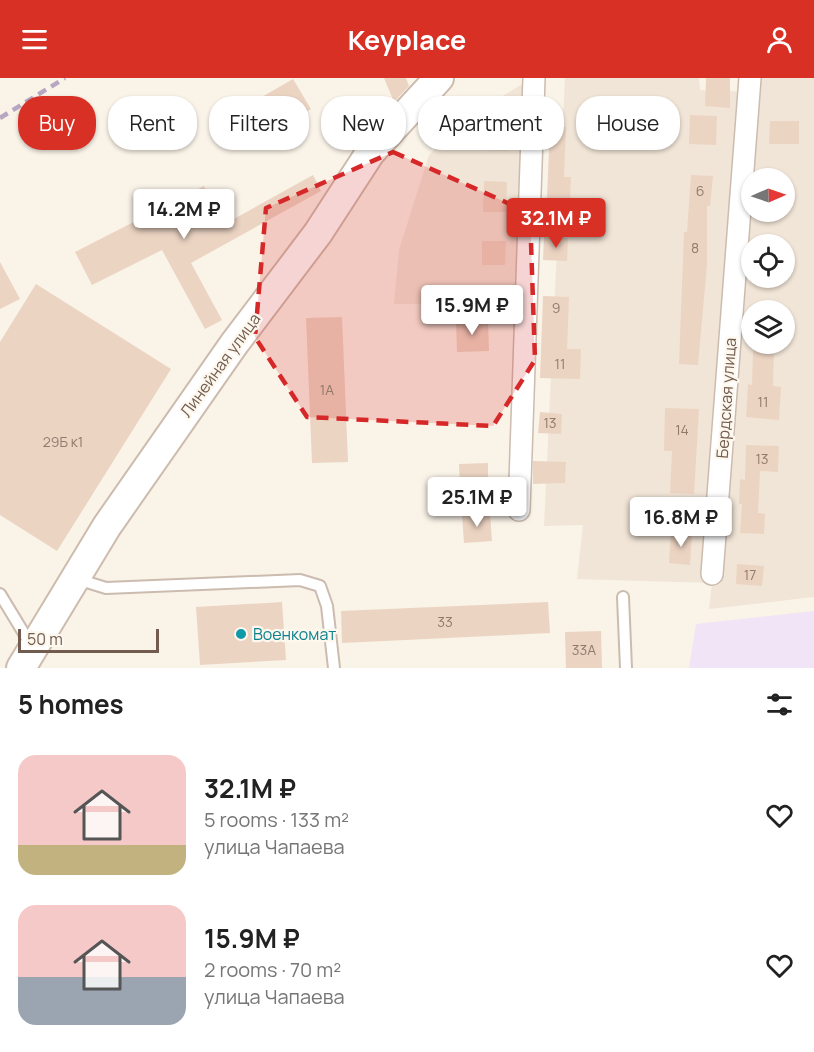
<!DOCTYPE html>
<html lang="en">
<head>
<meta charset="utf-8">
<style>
	:root { --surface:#fff; --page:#f2f2f2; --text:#222; --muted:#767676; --accent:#d93025 }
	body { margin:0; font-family:Manrope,sans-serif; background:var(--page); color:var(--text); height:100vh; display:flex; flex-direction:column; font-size:22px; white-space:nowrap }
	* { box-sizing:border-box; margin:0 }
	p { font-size:20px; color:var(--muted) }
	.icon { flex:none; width:33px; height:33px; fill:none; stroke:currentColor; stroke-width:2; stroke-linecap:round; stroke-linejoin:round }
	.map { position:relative; height:590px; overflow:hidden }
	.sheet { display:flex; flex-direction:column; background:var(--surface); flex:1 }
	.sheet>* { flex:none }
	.hud { position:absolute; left:18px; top:18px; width:778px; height:54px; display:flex; gap:12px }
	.needle { width:39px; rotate:88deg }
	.tools { position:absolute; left:741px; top:90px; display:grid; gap:12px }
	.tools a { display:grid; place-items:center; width:54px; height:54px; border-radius:50%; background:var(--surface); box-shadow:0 2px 4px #0004; font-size:30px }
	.scale { position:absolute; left:18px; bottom:15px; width:141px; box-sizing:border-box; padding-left:6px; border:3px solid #715c4f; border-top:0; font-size:16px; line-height:21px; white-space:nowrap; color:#715c4f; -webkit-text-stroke:4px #fdf7ee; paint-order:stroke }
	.price { position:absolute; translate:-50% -51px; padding:0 14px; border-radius:6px; background:#fff; color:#222; font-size:20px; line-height:39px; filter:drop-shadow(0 2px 3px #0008) }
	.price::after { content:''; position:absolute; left:50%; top:36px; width:18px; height:14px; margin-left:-9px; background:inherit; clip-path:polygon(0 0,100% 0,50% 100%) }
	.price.active { background:var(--accent); color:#fff }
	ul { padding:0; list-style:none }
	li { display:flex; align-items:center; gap:18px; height:150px; padding:0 18px }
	li span { display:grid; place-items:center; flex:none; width:168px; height:120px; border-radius:18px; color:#555 }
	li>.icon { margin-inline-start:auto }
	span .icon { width:72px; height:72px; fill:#fffc; stroke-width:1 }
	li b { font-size:26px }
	h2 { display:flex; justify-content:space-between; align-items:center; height:72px; padding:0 18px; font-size:26px }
	.tag { padding:0 21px; border-radius:24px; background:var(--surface); box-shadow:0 2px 4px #0004; font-size:21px; line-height:54px }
	.tag.active { background:var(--accent); color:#fff }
	header { display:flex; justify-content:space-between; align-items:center; height:78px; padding:0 18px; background:var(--accent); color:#fff; font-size:27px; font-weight:700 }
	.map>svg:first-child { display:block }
	.residential { fill:#f1e5d7; fill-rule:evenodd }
	.education { fill:#f0e4f6 }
	.building { fill:#ecd4c3 }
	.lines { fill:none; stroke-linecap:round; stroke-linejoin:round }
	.lane-casing { stroke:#cbbcaf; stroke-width:14 }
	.street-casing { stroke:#cbbcaf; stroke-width:24 }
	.secondary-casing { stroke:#cdbcad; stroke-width:32 }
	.lane { stroke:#fff; stroke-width:10 }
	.street { stroke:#fff; stroke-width:21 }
	.secondary { stroke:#fff; stroke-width:28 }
	.rail { stroke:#b7a7c2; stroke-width:4.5; stroke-dasharray:9 6; stroke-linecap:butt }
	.marked { fill:#d62828; fill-opacity:0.2; stroke:#d62828; stroke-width:4.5; stroke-dasharray:12 8; stroke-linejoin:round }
	.culture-dot { fill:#0f9aa8; stroke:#fdf7ee; stroke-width:2 }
	.labels { text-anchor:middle; stroke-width:4.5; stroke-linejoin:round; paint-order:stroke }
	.number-label { font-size:14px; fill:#907a6c }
	.street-label { font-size:16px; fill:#715c4f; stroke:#fdf7ee }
	.culture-label { font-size:16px; fill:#0d838f; stroke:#fdf7ee; text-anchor:start }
</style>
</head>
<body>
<header><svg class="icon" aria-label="menu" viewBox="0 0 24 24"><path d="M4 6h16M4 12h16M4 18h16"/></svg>Keyplace<svg class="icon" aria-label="person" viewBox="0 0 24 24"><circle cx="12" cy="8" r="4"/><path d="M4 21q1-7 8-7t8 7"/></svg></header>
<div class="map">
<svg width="814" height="590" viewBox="0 0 814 590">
	<rect width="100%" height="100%" fill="#faf3e8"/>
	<!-- residential -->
	<g class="residential">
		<polygon points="532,0 528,227 394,226 399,172 429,77 472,37"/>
		<path d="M 565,0 L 699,0 L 700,12 L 755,14 L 756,0 L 814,0 L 814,519 L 709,531 L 712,505 L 577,501 L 583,447 L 544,448 ZM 752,100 L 784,100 L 784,134 L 752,134 ZM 752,166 L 784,166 L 784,200 L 752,200 ZM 752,232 L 784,232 L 784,266 L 752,266 Z"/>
	</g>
	<!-- education -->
	<polygon class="education" points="814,533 814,590 689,590 696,546"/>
	<!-- building -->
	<g class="building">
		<polygon points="384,0 406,0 409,8 394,24"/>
		<polygon points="706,0 730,0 730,30 705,28"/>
		<polygon points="293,1 311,31 285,47 287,49 268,62 246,28"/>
		<polygon points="690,37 717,38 716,67 689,66"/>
		<polygon points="770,43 799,43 799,66 769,66"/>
		<polygon points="484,48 507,48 507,73 483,72"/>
		<polygon points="550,48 566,49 564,99 571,99 570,121 547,120"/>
		<polygon points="313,97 321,113 191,185 222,242 205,251 162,172 92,207 75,174 204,108 223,147"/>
		<polygon points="691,97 713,98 710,128 707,128 707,186 698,287 679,286 684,154 687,154"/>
		<polygon points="484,103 507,104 506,134 483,134"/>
		<polygon points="544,159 568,160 567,183 543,182"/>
		<polygon points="482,163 506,163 505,187 482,187"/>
		<polygon points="0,184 20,221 0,231"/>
		<polygon points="36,206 171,291 57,473 0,437 0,264"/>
		<polygon points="543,218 569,219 567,271 581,271 580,301 540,300"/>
		<polygon points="342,239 348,384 312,385 306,240"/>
		<polygon points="488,242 489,273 457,274 456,243"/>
		<polygon points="753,273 774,274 773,308 781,309 779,342 746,339 748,306 752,307"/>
		<polygon points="665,330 699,331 694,416 670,415 672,373 664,373"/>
		<polygon points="540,334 562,336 561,356 538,355"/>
		<polygon points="746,367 779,368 778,394 760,393 758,435 765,436 764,456 740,455 742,426 739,426 740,401 745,402"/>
		<polygon points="533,383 566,384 565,405 533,406"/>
		<polygon points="488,385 488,407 460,408 459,386"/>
		<polygon points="490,435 492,463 464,465 462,436"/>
		<polygon points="671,454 692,455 690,487 669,485"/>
		<polygon points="737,486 764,488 762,508 736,506"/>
		<polygon points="282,524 286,582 200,587 196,529"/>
		<polygon points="548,524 550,555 342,565 341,533"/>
		<polygon points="601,553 602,590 566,590 565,554"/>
	</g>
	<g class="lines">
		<!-- lane casing -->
		<g class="lane-casing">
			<g id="lane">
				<polyline points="77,501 106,510 300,502 320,508 327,528 334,590"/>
				<polyline points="0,516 31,567"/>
				<polyline points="623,519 626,590"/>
			</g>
		</g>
		<!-- street casing -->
		<g class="street-casing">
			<g id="street">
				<polyline points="519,432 534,0"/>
				<polyline points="712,496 750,0"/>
			</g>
		</g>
		<!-- secondary casing -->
		<g class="secondary-casing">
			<polyline id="secondary" points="21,590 107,448 234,266 318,155 370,75 439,0"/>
		</g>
		<!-- lane -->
		<use href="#lane" class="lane"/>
		<!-- street -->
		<use href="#street" class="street"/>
		<!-- secondary -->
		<use href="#secondary" class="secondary"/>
		<!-- rail -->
		<polyline class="rail" points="0,40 65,0"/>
	</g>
	<!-- marked area -->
	<path class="marked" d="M 393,74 L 530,135 L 535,282 L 493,348 L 307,339 L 255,259 L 266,130 Z"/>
	<!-- markers -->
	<circle class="culture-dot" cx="241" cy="556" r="6"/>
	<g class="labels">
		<!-- number labels -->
		<g class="number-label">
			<text x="700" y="118">6</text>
			<text x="695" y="175">8</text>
			<text x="556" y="235">9</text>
			<text x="560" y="291">11</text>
			<text x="327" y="317">1А</text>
			<text x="763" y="329">11</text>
			<text x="550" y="350">13</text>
			<text x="682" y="357">14</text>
			<text x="63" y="369">29Б к1</text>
			<text x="762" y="386">13</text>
			<text x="750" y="502">17</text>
			<text x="445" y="549">33</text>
			<text x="584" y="577">33А</text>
		</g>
		<!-- street labels -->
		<g class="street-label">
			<text transform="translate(220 287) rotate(-54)" y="6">Линейная улица</text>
			<text transform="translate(726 320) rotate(-86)" y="6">Бердская улица</text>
		</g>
		<!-- culture labels -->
		<g class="culture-label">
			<text x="253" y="562">Военкомат</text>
		</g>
	</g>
</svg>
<div class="tools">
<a><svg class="needle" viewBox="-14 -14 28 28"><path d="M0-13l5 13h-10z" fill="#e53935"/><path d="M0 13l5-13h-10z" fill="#767676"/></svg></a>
<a><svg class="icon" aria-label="locate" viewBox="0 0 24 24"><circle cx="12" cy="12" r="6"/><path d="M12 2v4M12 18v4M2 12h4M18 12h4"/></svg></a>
<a><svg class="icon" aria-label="layers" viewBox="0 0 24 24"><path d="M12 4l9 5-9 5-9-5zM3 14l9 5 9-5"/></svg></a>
</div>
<div class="scale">50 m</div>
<b class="price" style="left:184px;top:162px">14.2M ₽</b>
<b class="price active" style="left:556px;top:171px">32.1M ₽</b>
<b class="price" style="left:472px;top:258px">15.9M ₽</b>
<b class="price" style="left:477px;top:450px">25.1M ₽</b>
<b class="price" style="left:681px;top:470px">16.8M ₽</b>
<div class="hud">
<a class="tag active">Buy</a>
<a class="tag">Rent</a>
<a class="tag">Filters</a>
<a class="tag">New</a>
<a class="tag">Apartment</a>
<a class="tag">House</a>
</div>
</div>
<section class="sheet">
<h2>5 homes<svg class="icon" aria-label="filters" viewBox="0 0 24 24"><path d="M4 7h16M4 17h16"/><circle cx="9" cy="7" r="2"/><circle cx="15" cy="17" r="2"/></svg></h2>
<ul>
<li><span style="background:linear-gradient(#f6c9c9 75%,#c2b280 0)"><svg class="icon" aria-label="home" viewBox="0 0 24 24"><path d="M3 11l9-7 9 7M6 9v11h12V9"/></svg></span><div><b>32.1M ₽</b><p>5 rooms · 133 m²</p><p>улица Чапаева</p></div><svg class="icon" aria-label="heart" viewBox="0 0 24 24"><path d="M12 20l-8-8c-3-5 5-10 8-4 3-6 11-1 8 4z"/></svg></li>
<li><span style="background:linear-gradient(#f6c9c9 60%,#9aa5b1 0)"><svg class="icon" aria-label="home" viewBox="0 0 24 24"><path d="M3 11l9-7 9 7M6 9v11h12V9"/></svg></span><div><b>15.9M ₽</b><p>2 rooms · 70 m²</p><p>улица Чапаева</p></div><svg class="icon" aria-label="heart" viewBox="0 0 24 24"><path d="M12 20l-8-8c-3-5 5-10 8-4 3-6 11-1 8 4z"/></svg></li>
</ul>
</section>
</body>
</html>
